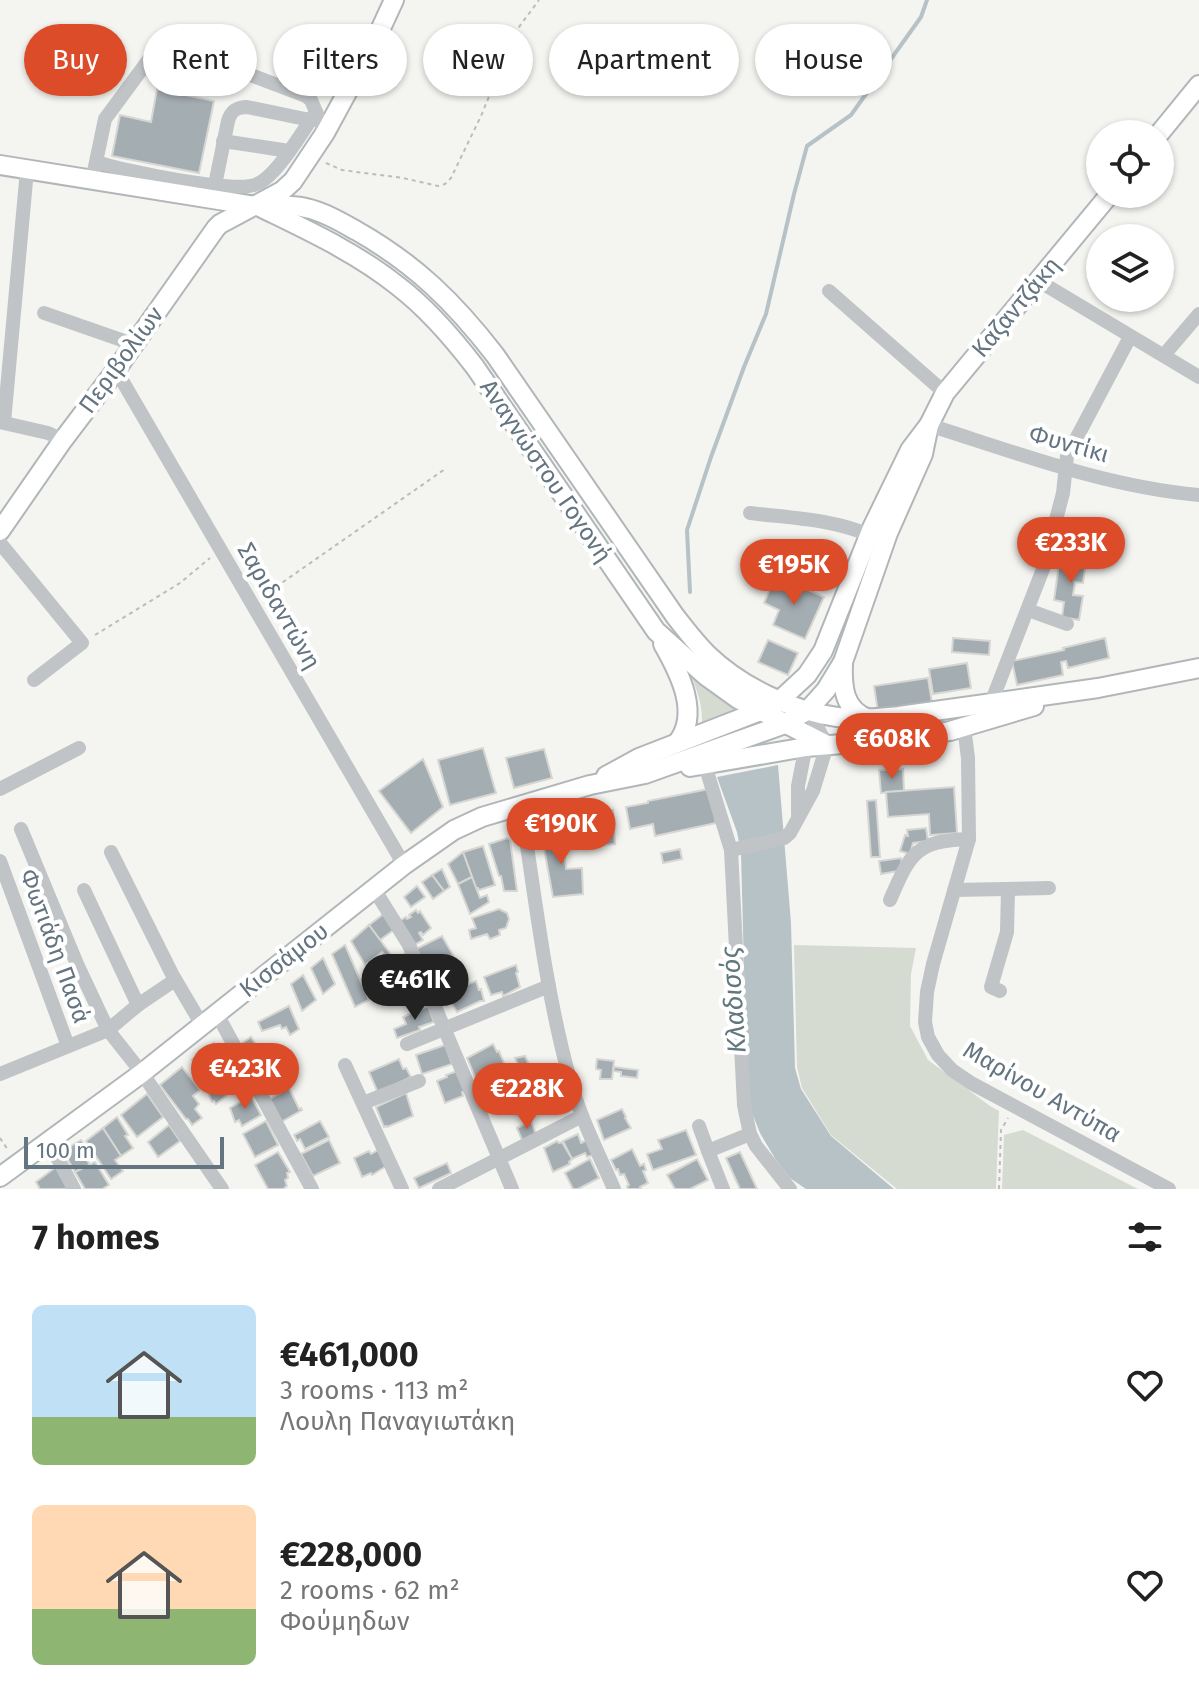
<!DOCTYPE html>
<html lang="en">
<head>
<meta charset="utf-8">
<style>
	:root { --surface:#fff; --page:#f2f2f2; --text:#222; --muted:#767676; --accent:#dd4c28 }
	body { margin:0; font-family:"Fira Sans",sans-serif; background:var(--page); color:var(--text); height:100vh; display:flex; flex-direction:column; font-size:30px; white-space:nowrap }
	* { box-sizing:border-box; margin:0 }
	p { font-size:26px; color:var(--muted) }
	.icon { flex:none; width:44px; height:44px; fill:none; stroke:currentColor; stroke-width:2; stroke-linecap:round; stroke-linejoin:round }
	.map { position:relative; height:1189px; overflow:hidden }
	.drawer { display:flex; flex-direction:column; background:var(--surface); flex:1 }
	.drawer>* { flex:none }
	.hud { position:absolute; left:24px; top:24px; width:1152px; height:72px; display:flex; gap:16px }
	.fabs { position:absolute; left:1086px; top:120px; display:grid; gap:16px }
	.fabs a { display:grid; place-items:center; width:88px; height:88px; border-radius:50%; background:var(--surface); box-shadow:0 2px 6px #0004; font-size:40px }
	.scale { position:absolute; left:24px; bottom:20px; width:200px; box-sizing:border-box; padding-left:8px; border:4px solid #647581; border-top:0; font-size:22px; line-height:28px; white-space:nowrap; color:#647581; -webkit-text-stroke:6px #fff; paint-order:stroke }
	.price { position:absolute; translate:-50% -68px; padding:0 18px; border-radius:28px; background:var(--accent); color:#fff; font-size:26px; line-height:52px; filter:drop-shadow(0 2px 4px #0008) }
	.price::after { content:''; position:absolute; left:50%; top:48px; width:24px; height:18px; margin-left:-12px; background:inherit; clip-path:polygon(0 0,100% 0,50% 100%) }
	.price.on { background:#222; color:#fff }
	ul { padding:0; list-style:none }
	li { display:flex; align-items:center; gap:24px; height:200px; padding:0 32px }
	li span { display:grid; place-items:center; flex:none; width:224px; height:160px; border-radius:12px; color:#555 }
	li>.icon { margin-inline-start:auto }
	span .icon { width:96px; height:96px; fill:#fffc; stroke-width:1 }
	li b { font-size:34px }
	h2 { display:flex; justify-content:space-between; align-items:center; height:96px; padding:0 32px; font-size:34px }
	.pill { padding:0 28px; border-radius:36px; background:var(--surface); box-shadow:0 2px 6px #0004; font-size:28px; line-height:72px }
	.pill.on { background:var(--accent); color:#fff }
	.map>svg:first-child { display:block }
	.green { fill:#d6dbd2 }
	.water { fill:#b6c2c6 }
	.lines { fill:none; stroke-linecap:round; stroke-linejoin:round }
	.stream { stroke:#b6c2c6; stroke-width:4 }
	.building { fill:#a4adb2; stroke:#d6d6d3; stroke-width:2 }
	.major-casing { stroke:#b1b6b9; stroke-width:22 }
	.path { stroke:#babcbe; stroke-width:2; stroke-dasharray:4 4; stroke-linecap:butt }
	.minor { stroke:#c0c4c7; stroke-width:14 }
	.major { stroke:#fff; stroke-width:18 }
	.labels { text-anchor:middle; stroke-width:8; stroke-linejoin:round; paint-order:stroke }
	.street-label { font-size:24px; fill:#647581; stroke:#fff }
	.water-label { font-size:26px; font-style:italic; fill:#60777e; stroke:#fff }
</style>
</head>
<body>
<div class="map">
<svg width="1199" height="1189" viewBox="0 0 1199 1189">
	<rect width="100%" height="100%" fill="#f4f4f1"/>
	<!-- green -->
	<g class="green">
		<path d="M 692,672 L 737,712 L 702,726 C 703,706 698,692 690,674 Z"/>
		<polygon points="794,945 916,948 911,974 910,1026 928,1060 990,1106 999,1111 996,1189 897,1189 831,1135 802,1088 797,1067"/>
		<polygon points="1023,1130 1138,1189 1002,1189 1004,1135"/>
	</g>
	<!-- water -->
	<polygon class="water" points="778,765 791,923 795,1068 801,1089 831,1136 894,1189 806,1189 790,1178 776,1160 760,1133 751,1110 747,1082 741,853 737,832 717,777"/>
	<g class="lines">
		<!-- stream -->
		<polyline class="stream" points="690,592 687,530 711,457 744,367 766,314 794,194 807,146 851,115 921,17 927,0"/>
	</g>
	<!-- building -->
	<g class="building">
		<polygon points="157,89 214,101 199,173 112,156 120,115 151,122"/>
		<polygon points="1068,552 1087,555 1083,583 1075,582 1073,595 1083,596 1079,620 1062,617 1064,602 1054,600 1059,564 1066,565"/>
		<polygon points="774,579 790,586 791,582 824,597 805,639 773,625 779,610 764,603"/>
		<polygon points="953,638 990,641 989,655 952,652"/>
		<polygon points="1105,638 1109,658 1068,668 1066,661 1061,662 1063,675 1017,685 1012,661 1064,650 1063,648"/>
		<polygon points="768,640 798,653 788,675 758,662"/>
		<polygon points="967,663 971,688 933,694 929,669"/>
		<polygon points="928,678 932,703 878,712 874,686"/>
		<polygon points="483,748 496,793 450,805 438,760"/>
		<polygon points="544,749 552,778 514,788 506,758"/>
		<polygon points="423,759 443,807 411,833 379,791"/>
		<polygon points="903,769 904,791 881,793 879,770"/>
		<polygon points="954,787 957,833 930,835 929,814 888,817 886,792"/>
		<polygon points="709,789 716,823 655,836 653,824 630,829 626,807 648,803 648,801"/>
		<polygon points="876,800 880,857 871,857 867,801"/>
		<polygon points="613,810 615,844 593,846 590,814"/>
		<polygon points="562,827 566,869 582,868 583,894 553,897 541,832"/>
		<polygon points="926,828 928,841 913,843 910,854 900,851 905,835 908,836 907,830"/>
		<polygon points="507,838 510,840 517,891 504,891 501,876 499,876 489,844"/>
		<polygon points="483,846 495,885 479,890 478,888 476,888 463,852"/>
		<polygon points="680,849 682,859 663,863 661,853"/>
		<polygon points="463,852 472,877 458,884 448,864"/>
		<polygon points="901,858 903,870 881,874 879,861"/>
		<polygon points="442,869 450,887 444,891 432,875"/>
		<polygon points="432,875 444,891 433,899 422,882"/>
		<polygon points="472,877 480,898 487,895 489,902 470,914 458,884"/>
		<polygon points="417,886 425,897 411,907 404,897"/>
		<polygon points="499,909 507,913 509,919 506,928 499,930 500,935 490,939 487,934 471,939 469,930 476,928 472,918"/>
		<polygon points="416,910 418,913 420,911 431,928 423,935 421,932 419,933 423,940 414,945 398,922 406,917 407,919 411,917 409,915"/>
		<polygon points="385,913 395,929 380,940 369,925"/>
		<polygon points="369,925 392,956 388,959 382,952 365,965 351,941"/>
		<polygon points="442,936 453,955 442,961 443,963 425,971 414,950"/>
		<polygon points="345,945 369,1000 355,1007 332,954"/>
		<polygon points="408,952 419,973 410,978 412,980 403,985 401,982 399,983 389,962"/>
		<polygon points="323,958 335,984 323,994 311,968"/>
		<polygon points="449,965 457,966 464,983 461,984 462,986 439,995 429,974"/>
		<polygon points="516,965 518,972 516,973 520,987 503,996 502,992 491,995 484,977"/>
		<polygon points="303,975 316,1000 302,1011 291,984"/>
		<polygon points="420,980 429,1000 418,1007 414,1007 411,1000 399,1005 392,990 401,986 403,989"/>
		<polygon points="476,981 479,990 481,989 484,1001 480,1001 457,1012 451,1002 453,1000 450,991"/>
		<polygon points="289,1006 299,1029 290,1035 286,1027 282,1029 280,1025 262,1031 258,1022"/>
		<polygon points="428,1006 434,1022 419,1027 420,1030 397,1038 394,1029 406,1024 403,1017"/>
		<polygon points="251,1037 271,1068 257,1077 238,1046"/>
		<polygon points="214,1043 221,1053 215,1058 226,1071 230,1067 242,1083 216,1104 214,1101 212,1102 205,1086 209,1083 206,1080 205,1081 202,1077 203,1075 192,1060"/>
		<polygon points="493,1044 497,1052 499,1051 506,1068 497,1072 500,1082 490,1086 479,1087 467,1058"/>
		<polygon points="445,1045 452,1064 422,1074 416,1055"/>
		<polygon points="525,1056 534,1076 525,1080 515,1058"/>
		<polygon points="399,1059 403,1069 406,1068 411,1077 378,1093 369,1072"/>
		<polygon points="597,1059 614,1061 612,1079 600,1079 601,1070 596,1069"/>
		<polygon points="274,1066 283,1082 266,1092 257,1076"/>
		<polygon points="182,1067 200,1090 193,1096 199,1104 195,1109 202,1118 192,1125 188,1119 186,1119 160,1085"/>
		<polygon points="614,1067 638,1070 637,1078 621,1076 621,1072 613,1071"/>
		<polygon points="460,1070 467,1090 462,1092 463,1096 445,1103 437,1081 447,1077 446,1075"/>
		<polygon points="289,1088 299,1109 301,1108 302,1110 281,1122 268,1100"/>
		<polygon points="406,1093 413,1116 387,1127 386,1126 384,1127 376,1107"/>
		<polygon points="147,1094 163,1117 137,1137 121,1115"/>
		<polygon points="251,1096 261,1115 242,1126 239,1120 235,1122 230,1108"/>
		<polygon points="622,1109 626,1117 625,1118 631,1128 604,1140 597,1120"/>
		<polygon points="117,1117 128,1135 125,1136 133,1148 121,1156 103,1128"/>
		<polygon points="266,1121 278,1145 255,1157 243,1134"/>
		<polygon points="320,1121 329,1137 305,1149 300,1139 297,1141 294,1135"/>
		<polygon points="531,1121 536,1135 522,1140 517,1128"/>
		<polygon points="169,1125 180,1141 158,1157 148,1142"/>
		<polygon points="103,1128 121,1156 115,1160 123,1171 111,1179 86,1141"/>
		<polygon points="686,1130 696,1155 653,1170 647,1154 662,1149 658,1140"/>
		<polygon points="578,1134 581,1143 587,1140 593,1155 587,1157 585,1153 572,1159 563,1141"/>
		<polygon points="81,1140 88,1150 83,1154 90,1165 75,1172 63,1151"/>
		<polygon points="329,1140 340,1163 313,1176 301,1154"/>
		<polygon points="557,1141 559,1143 562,1142 572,1159 569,1162 570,1164 553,1172 544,1148"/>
		<polygon points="380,1149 388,1165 372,1175 371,1173 362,1177 354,1158 369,1151 371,1154"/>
		<polygon points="632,1149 640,1166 644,1164 646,1170 643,1171 648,1183 640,1187 641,1189 628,1189 627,1186 629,1185 624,1174 620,1175 618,1169 616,1170 611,1160"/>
		<polygon points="278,1152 290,1172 287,1173 288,1178 285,1180 287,1186 283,1189 268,1189 255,1165"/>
		<polygon points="740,1152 757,1189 740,1189 726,1158"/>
		<polygon points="590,1159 599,1178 578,1189 573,1189 565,1173"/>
		<polygon points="697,1159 708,1180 690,1189 675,1189 667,1175"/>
		<polygon points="95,1162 109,1185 102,1189 85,1189 75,1172"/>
		<polygon points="447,1163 451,1173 419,1188 414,1178"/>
		<polygon points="56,1167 69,1189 40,1189 36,1182"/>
	</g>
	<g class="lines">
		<!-- major casing -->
		<g class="major-casing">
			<g id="major">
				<polyline points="1159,134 1199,85"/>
				<path d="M 0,165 L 256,206 C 273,206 290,204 306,208 C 324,212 341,222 357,231 C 415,264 454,302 495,355 L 675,616 C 685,629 695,642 707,654 C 740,686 791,711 837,717 C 858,720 878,718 899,716 L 1098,688 L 1199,668"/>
				<path d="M 262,208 C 309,231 357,253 398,286 C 428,309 452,337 475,367 L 656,631 L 706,676 L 738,699 L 827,745"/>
				<polyline points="0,531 63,440 116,370 216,228 220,224 282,191 293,181 325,133 376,39 394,0"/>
				<path d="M 663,644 C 679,672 701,714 677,743"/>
				<path d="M 843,662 C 842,686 843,710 869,719"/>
				<polyline points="690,767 806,747 903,739 950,731 1034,706"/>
				<polyline points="606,776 639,758 760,711 779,701 807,675 823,651 872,528 910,450 929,425 945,393 1110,194"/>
				<polyline points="0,1177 142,1073 404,865 454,830 482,817 590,785 645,774 785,724 808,710 826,690 843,662 888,533 923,454 929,425"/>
			</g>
		</g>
		<!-- path -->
		<g class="path">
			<polyline points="326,163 342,170 403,178 438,186 445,184 451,178 481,116 516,31 539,0"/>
			<polyline points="263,596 445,469"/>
			<polyline points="95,635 180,583 210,558"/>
			<polyline points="0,1138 8,1150"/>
			<polyline points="999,1189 1001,1130 1008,1118"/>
		</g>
		<!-- minor -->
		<g class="minor">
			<polyline points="223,141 289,151"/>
			<path d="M 97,162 C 123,171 235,194 257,184 C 277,176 303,130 316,112"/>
			<path d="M 92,181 L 105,119 L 150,58 C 162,49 173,47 188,51 L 306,96 L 311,100 L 325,133"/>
			<path d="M 215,185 L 228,121 C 231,111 236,107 247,107 L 310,120"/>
			<polyline points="1037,280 1199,377"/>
			<polyline points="829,291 945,393"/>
			<polyline points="44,313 133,344"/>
			<polyline points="1164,355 1199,314"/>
			<polyline points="116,370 404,865"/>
			<polyline points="0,422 48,433 63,440"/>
			<polyline points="4,422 27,170"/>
			<path d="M 929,425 C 1017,453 1107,487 1199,495"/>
			<path d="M 750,513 C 790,518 832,519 869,535"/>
			<polyline points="0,543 82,643 34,680"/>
			<polyline points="1028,610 1067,624"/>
			<polyline points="992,710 991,703 1043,569 1063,493 1067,456 1130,337"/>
			<polyline points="964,727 968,758 969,839 933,964 927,992 925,1022 928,1037 938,1055 952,1070 971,1083 1169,1189"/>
			<polyline points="705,765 731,850 744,1105 750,1134 756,1146 790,1189"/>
			<polyline points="0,789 79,748"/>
			<path d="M 521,806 C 535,896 545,988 569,1076 C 579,1115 598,1152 614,1189"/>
			<polyline points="798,814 798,786 807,740"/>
			<polyline points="21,829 77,964 108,1030 138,1005 175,980"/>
			<polyline points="731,850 784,838 790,833 813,791 827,745 808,710"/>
			<polyline points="111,852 172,974 202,1025"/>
			<polyline points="0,861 68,1046"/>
			<polyline points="374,889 409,945 512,1189"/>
			<polyline points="84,890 138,1005"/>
			<polyline points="954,890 1049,888"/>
			<path d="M 890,900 C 910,854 915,841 969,839"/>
			<polyline points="1000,991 991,987 1007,932 1008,889"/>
			<polyline points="217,1014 312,1189"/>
			<polyline points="407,1044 549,986"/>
			<polyline points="345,1065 402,1189"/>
			<polyline points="0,1074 108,1030 142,1073 222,1189"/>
			<polyline points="363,1103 419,1081"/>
			<polyline points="699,1126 708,1151"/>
			<polyline points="49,1142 74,1189"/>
			<polyline points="439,1189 582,1116"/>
			<polyline points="723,1189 708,1151 750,1134"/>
		</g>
		<!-- major -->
		<use href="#major" class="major"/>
	</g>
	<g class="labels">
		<!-- street labels -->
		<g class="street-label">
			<text transform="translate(1016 307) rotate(-50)" y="8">Καζαντζάκη</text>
			<text transform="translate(121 360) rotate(-54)" y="8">Περιβολίων</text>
			<text transform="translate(1069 444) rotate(16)" y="8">Φυντίκι</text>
			<text transform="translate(546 471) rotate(56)" y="8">Αναγνώστου Γογονή</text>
			<text transform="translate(279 606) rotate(60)" y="8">Σαριδαντώνη</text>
			<text transform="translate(55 946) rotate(70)" y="8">Φωτιάδη Πασά</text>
			<text transform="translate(284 960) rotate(-38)" y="8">Κισσάμου</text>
			<text transform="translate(1042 1092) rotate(30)" y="8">Μαρίνου Αντύπα</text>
		</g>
		<!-- water labels -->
		<g class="water-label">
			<text transform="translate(733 1000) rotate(-94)" y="9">Κλαδισός</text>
		</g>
	</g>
</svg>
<div class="fabs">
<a><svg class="icon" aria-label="locate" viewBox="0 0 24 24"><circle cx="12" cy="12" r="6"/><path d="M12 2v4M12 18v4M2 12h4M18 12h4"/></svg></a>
<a><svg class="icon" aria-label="layers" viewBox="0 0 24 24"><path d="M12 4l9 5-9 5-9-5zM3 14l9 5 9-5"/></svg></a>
</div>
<div class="scale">100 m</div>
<b class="price" style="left:1071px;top:585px">€233K</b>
<b class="price" style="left:794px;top:607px">€195K</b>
<b class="price" style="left:892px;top:781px">€608K</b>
<b class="price" style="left:561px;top:866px">€190K</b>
<b class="price on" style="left:415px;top:1022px">€461K</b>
<b class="price" style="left:245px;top:1111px">€423K</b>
<b class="price" style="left:527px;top:1131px">€228K</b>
<div class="hud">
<a class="pill on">Buy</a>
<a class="pill">Rent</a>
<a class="pill">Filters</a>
<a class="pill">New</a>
<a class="pill">Apartment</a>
<a class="pill">House</a>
</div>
</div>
<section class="drawer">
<h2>7 homes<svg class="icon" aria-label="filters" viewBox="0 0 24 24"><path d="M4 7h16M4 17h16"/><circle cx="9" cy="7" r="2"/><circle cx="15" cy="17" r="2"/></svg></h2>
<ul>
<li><span style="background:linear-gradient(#bfe0f5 70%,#8fb573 0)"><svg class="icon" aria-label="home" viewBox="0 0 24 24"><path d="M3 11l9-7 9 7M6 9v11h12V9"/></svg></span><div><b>€461,000</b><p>3 rooms · 113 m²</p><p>Λουλη Παναγιωτάκη</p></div><svg class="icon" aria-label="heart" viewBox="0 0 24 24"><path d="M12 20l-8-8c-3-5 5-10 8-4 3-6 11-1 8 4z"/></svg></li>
<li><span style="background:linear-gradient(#ffd9b3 65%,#8fb573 0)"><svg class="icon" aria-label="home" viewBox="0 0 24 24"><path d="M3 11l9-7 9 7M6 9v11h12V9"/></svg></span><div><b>€228,000</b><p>2 rooms · 62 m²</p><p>Φούμηδων</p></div><svg class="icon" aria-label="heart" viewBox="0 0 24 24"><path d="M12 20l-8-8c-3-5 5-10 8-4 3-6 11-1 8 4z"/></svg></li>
</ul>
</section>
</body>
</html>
